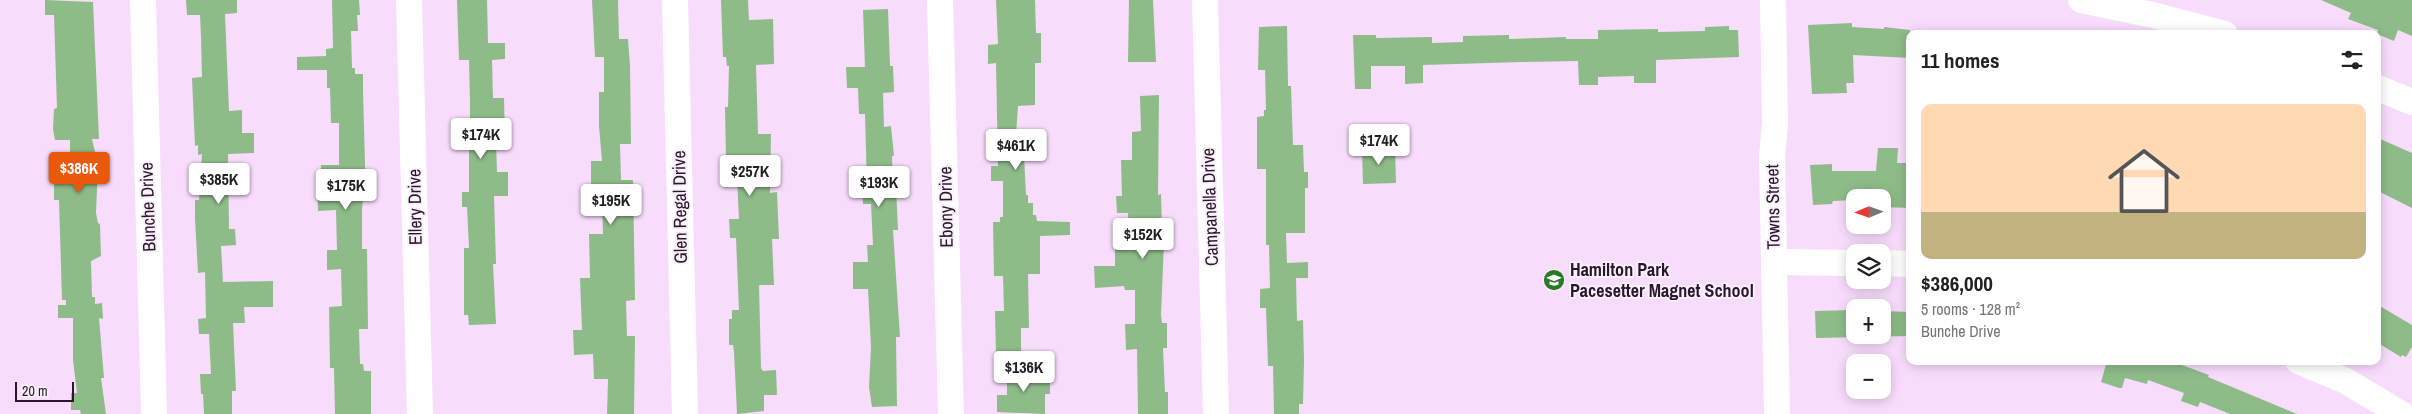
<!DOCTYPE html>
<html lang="en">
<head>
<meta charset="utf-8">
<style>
	:root { --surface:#fff; --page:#f2f2f2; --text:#222; --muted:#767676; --line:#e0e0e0; --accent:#ea580c }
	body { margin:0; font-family:"Archivo Narrow",sans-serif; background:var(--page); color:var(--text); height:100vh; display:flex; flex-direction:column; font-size:19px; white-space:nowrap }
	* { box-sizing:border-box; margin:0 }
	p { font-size:16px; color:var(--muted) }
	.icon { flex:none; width:28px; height:28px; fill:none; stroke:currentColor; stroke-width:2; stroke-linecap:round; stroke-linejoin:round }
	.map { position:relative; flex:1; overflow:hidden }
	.side { position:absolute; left:1906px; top:30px; width:475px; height:335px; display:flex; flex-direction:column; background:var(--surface); border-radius:10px; box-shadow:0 2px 12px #0003 }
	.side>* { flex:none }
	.needle { width:32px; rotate:268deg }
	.fabs { position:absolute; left:1846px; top:189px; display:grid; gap:10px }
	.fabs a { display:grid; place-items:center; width:45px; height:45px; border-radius:10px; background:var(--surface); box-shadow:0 2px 12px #0003; font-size:25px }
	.scale { position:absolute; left:15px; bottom:12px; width:59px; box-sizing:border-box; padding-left:5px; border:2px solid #29182b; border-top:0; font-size:14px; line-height:18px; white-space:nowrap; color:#29182b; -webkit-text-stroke:4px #faf0fb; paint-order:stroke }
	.price { position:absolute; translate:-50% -42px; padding:0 11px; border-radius:5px; background:#fff; color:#222; font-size:16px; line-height:32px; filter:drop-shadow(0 1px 2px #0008) }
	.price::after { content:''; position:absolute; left:50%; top:30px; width:15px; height:11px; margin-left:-8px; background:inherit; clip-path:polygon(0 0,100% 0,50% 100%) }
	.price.current { background:var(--accent); color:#fff }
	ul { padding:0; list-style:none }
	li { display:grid; align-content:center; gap:10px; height:265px; padding:0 15px }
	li+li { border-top:1px solid var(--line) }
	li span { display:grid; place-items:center; height:155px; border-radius:10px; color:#555 }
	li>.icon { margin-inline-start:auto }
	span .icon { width:90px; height:90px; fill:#fffc; stroke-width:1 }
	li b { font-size:21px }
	h2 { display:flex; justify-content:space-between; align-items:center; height:60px; padding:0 15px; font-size:21px }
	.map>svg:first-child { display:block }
	.building { fill:#8ebc89 }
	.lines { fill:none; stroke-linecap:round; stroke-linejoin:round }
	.minor { stroke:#fff; stroke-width:26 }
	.labels { text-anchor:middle; stroke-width:4; stroke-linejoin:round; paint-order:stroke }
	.street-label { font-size:18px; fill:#29182b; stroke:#faf0fb }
	.poi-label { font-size:18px; font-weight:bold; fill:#29182b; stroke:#faf0fb; text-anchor:start }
</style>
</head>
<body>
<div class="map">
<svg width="2412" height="414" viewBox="0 0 2412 414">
	<rect width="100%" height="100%" fill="#f8dcfc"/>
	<!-- building -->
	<g class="building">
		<polygon points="45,0 93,2 99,139 92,139 98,165 96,213 98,223 100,224 101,256 91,261 92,297 95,297 95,304 102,303 103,319 99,318 104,378 101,378 106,414 81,414 80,410 71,410 71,393 77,393 73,360 73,318 58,318 58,305 66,305 66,300 62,300 59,200 54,200 54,179 70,179 70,140 55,140 53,129 54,109 57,108 54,15 45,15"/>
		<polygon points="186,0 237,0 237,13 225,14 229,111 242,110 242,133 254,133 254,153 228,154 229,229 235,229 236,245 221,246 223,282 273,281 273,307 244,307 245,323 233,323 236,391 232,391 232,414 204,414 203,394 201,394 200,374 211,374 209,334 199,334 198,319 206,318 205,272 198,273 195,219 195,200 199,200 202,154 198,155 198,145 195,146 192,78 202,77 201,36 200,15 187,15"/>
		<polygon points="332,0 359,0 360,15 357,15 358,31 351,31 352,68 355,68 355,74 363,74 363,91 366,199 363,199 362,209 362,249 367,249 368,329 359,329 360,364 363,364 364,371 371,371 371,414 335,414 334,368 330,368 329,307 342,306 341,269 327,270 327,250 337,250 336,210 318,211 317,180 321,180 321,165 339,165 339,123 331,123 330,88 327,88 327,70 297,70 297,57 326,56 326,49 333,48"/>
		<polygon points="457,0 487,0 488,43 505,43 505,59 492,60 493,98 504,98 505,140 496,140 497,172 508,172 508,196 494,196 496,264 493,264 496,324 469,325 468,315 464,315 464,248 469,248 467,207 462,207 462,192 469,192 469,148 461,149 461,130 470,129 470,103 469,60 459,60"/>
		<polygon points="592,0 618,0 619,39 628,39 630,66 631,144 620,144 621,180 633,180 635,300 626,301 627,336 635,336 634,414 607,414 608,379 594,379 593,354 574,355 573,330 582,330 580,278 590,278 589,234 603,234 602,202 595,202 595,184 591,184 591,161 602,161 599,126 599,92 604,92 604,57 595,57"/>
		<polygon points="721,0 748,0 749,20 773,19 774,64 756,65 758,134 771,134 770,193 777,192 779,239 772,239 774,285 759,285 761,368 763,371 776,370 777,395 764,395 764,411 737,414 734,352 733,345 729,345 729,319 732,319 732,310 739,310 736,238 730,238 729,219 739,219 737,178 736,158 726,158 725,107 728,107 729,66 727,66 726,57 723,57"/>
		<polygon points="996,0 1035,0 1036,33 1041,33 1041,63 1035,63 1035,105 1018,106 1016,136 1023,135 1026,195 1028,195 1028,203 1033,203 1033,215 1036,215 1037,221 1070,222 1070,235 1040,236 1040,274 1028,274 1029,328 1021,328 1021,356 996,357 995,311 1004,311 1003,276 994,276 993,222 1000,222 1000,217 1003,217 1003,181 991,181 991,166 998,166 996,63 988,64 988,45 998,44"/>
		<polygon points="1129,0 1153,0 1156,62 1128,62"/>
		<polygon points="2321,0 2412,0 2412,36 2398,30 2394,41 2377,34 2378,30 2348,19 2351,13"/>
		<polygon points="888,9 890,66 893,66 894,92 883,93 884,127 891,126 894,156 892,156 893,186 896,186 898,230 893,230 900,337 896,337 897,406 872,407 869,387 871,347 868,289 853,289 853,262 868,262 867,245 873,245 871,204 863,204 862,187 867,187 865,114 859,114 858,88 847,88 846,67 865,67 863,10"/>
		<polygon points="1852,23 1852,27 1884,29 1884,27 1910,30 1910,58 1853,55 1854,83 1846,83 1847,93 1812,94 1808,25"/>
		<polygon points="1287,26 1288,86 1291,86 1293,145 1303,145 1304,172 1308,172 1308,188 1305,188 1305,233 1286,233 1287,263 1308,262 1308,278 1296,278 1297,321 1303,320 1304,361 1303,404 1299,404 1299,414 1274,414 1273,366 1268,366 1266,308 1260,308 1260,289 1270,288 1269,245 1266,245 1266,169 1257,169 1257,117 1264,116 1264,110 1266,110 1265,70 1258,70 1259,27"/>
		<polygon points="1729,26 1729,30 1738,30 1739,57 1656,60 1656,83 1634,83 1634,76 1598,77 1598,85 1579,85 1578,61 1521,62 1423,65 1423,83 1405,84 1405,66 1371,66 1371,89 1355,89 1353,35 1376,35 1376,38 1432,37 1432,43 1463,42 1463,36 1509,35 1509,39 1566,37 1566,39 1598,39 1598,30 1658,29 1658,32 1705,31 1705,27"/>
		<polygon points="1159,95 1158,195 1161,194 1162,226 1168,225 1169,243 1164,243 1161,315 1162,323 1167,323 1167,348 1163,348 1165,392 1168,392 1168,414 1138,414 1137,349 1126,350 1125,324 1135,324 1135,290 1125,290 1124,286 1095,288 1094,266 1115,266 1115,248 1129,248 1128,213 1117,213 1116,196 1122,196 1121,160 1132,160 1132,132 1141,131 1140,96"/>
		<polygon points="2378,138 2412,153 2412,208 2378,191"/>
		<polygon points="1395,148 1396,183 1363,184 1362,149"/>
		<polygon points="1878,148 1898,148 1897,163 1910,163 1910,208 1882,207 1882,198 1855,198 1855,200 1833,201 1832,204 1813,205 1810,165 1832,164 1832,171 1876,171"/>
		<polygon points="2378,305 2412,325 2412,347 2406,357 2402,355 2401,357 2378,343"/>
		<polygon points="1855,310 1855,335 1882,335 1882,311 1910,312 1910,336 1816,338 1815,311"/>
		<polygon points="2107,361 2171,361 2209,375 2208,377 2297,414 2230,414 2200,402 2198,407 2181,401 2184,393 2148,380 2147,384 2125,378 2122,388 2119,388 2101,382"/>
		<polygon points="1033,369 1033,378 1050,378 1050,394 1045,394 1045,414 997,412 997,395 1007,395 1007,370"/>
	</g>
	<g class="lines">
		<!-- minor -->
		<g class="minor">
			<polyline points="143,0 154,414"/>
			<polyline points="409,0 420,414"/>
			<polyline points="675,0 685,414"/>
			<polyline points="940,0 951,414"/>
			<polyline points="1205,0 1216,414"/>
			<polyline points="1773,0 1775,123 1772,156 1777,414"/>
			<polyline points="2081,0 2153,15 2225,34"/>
			<polyline points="2378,88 2412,102"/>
			<polyline points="1774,262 1855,263"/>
			<polyline points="1882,263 1910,264"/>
			<polyline points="2298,361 2346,381 2401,414"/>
		</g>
	</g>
	<!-- icons -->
	<defs>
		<g id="school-disc" transform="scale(1.125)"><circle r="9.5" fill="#297a25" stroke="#faf0fb"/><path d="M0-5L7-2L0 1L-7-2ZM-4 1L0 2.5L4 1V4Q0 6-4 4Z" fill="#fff"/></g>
	</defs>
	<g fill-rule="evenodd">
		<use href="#school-disc" x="1554" y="280"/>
	</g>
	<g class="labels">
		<!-- street labels -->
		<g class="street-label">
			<text transform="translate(148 207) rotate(-92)" y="6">Bunche Drive</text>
			<text transform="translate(415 207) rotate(-91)" y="6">Ellery Drive</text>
			<text transform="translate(680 207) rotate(-91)" y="6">Glen Regal Drive</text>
			<text transform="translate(946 207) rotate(-91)" y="6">Ebony Drive</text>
			<text transform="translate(1210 207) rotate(-92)" y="6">Campanella Drive</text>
			<text transform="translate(1773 207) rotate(-91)" y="6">Towns Street</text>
		</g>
		<!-- poi labels -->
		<g class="poi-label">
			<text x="1570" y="276">Hamilton Park<tspan x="1570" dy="21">Pacesetter Magnet School</tspan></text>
		</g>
	</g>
</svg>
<div class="fabs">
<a><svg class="needle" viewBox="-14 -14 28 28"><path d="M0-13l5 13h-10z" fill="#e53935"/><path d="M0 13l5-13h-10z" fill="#767676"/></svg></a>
<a><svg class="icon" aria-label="layers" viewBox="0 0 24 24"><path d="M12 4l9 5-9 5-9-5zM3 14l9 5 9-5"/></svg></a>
<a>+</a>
<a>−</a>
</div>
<div class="scale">20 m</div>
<b class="price" style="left:481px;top:160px">$174K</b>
<b class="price" style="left:1379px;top:166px">$174K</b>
<b class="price" style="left:1016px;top:171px">$461K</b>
<b class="price current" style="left:79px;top:194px">$386K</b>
<b class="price" style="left:750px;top:197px">$257K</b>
<b class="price" style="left:219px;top:205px">$385K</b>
<b class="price" style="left:879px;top:208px">$193K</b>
<b class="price" style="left:346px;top:211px">$175K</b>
<b class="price" style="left:611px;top:226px">$195K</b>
<b class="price" style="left:1143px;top:260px">$152K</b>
<b class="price" style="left:1024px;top:393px">$136K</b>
<section class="side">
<h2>11 homes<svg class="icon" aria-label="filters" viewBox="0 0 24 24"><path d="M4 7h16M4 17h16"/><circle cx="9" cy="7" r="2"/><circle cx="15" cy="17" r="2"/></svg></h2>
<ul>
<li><span style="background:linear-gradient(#ffd9b3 70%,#c2b280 0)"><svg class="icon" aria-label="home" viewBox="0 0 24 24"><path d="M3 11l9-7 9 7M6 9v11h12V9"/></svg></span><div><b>$386,000</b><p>5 rooms · 128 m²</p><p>Bunche Drive</p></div></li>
</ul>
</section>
</div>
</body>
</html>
